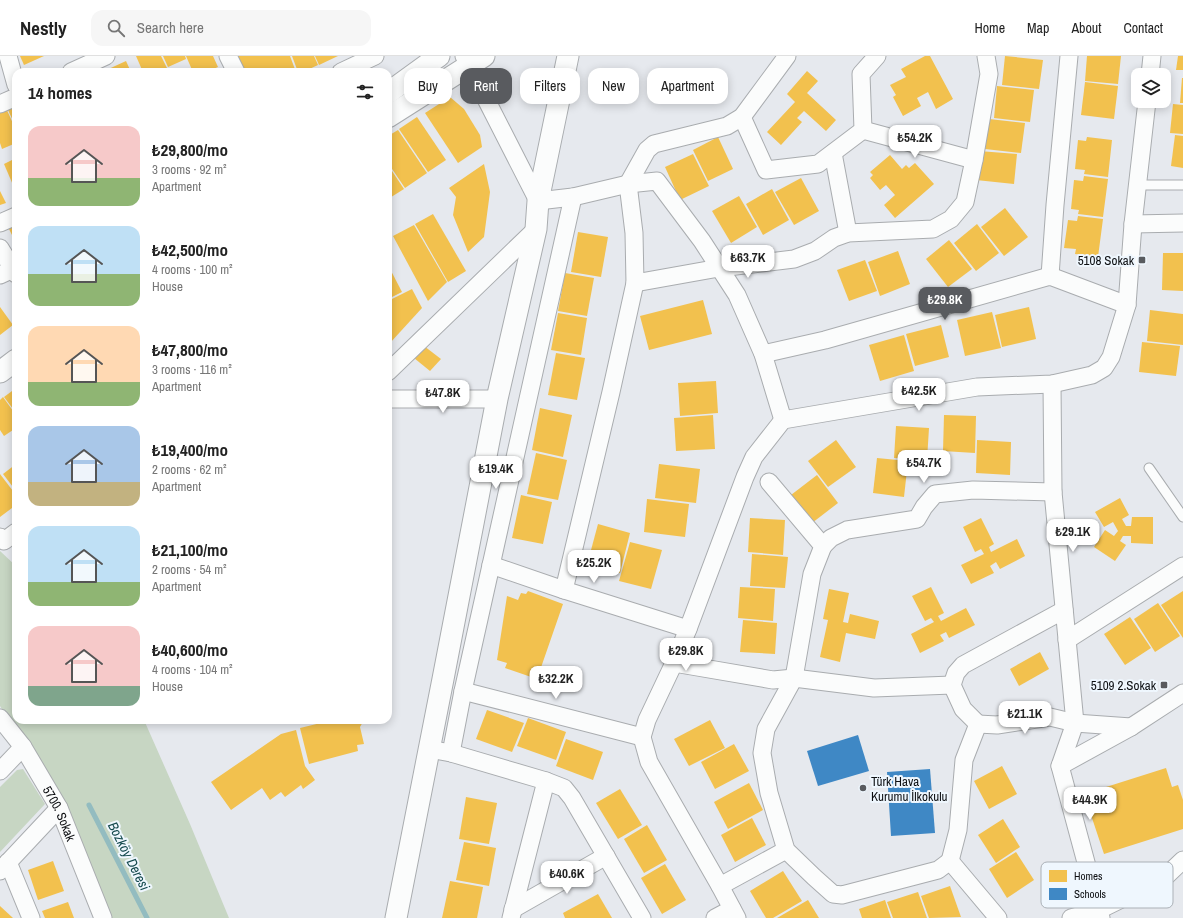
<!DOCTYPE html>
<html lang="en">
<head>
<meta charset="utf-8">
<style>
	:root { --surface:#fff; --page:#f6f6f6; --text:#222; --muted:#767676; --line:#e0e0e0; --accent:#595b5f }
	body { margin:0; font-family:"Archivo Narrow",sans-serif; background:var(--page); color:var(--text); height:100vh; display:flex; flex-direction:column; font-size:15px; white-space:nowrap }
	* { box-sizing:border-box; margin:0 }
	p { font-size:13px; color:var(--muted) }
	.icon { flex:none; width:22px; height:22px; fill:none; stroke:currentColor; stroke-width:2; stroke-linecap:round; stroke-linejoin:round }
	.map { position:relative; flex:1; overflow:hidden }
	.sheet { position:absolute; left:12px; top:12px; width:380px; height:656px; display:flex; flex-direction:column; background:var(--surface); border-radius:12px; box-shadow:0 2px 10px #0003 }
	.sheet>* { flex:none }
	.top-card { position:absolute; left:404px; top:12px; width:380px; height:36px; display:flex; gap:8px }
	.fabs { position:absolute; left:1131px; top:12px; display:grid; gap:8px }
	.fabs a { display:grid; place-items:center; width:40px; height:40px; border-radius:8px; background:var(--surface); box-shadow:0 2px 10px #0003; font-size:20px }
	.price { position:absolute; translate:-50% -34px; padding:0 9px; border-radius:8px; background:#fff; color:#222; font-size:13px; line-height:26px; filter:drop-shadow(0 1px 2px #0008) }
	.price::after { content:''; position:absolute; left:50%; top:24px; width:12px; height:9px; margin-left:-6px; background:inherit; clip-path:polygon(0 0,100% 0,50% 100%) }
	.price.selected { background:var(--accent); color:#fff }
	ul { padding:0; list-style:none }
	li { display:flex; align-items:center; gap:12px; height:100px; padding:0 16px }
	li span { display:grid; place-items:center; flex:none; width:112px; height:80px; border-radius:12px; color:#555 }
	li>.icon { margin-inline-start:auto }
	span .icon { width:48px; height:48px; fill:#fffc; stroke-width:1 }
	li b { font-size:17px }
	h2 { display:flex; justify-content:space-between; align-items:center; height:48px; padding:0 16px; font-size:17px }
	.chip { padding:0 14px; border-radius:12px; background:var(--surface); box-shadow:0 2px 10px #0003; font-size:14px; line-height:36px }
	.chip.selected { background:var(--accent); color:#fff }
	header { display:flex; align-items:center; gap:24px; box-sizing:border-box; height:56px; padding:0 20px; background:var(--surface); border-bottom:1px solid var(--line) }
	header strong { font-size:19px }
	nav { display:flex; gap:22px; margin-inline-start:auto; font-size:14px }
	.search { width:280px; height:36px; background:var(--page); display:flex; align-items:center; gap:10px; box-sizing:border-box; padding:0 14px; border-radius:12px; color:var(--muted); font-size:15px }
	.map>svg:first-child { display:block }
	.green { fill:#c7d6c3 }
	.homes { fill:#f2c14e }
	.schools { fill:#3f88c5 }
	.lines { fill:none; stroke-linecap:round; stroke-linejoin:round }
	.stream { stroke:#93bcc0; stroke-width:5 }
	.service-casing { stroke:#a9acaf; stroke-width:11 }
	.minor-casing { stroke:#a9acaf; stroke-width:19 }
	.tertiary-casing { stroke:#a9acaf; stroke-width:23 }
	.service { stroke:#fbfcfc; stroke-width:9 }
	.minor { stroke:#fbfcfc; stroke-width:17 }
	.tertiary { stroke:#fbfcfc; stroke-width:21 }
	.poi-dot { fill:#595b5f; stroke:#eff7fe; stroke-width:1.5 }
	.labels { text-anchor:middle; stroke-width:4; stroke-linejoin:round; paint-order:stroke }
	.poi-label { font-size:13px; fill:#0d0f12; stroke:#eff7fe; text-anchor:end }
	.street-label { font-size:13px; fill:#0d0f12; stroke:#eff7fe }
	.water-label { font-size:14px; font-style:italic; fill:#14494d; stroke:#eff7fe }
	.key { fill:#eff7fe; stroke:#abb1b7; stroke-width:1 }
	.key-label { font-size:11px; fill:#0d0f12 }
</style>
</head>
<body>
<header>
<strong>Nestly</strong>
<div class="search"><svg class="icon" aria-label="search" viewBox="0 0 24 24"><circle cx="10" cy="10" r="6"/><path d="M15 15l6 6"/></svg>Search here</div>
<nav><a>Home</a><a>Map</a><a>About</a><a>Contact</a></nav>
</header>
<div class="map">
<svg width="1183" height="862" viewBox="0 0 1183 862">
	<rect width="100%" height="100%" fill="#e6e9ee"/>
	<!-- green -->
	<g class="green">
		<polygon points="0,495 16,510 16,664 144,664 190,768 229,862 107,862 45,720 0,650"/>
		<polygon points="23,713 45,748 0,796 0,731 17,714"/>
	</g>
	<!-- homes -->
	<g class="homes">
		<polygon points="20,0 44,0 24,9"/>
		<polygon points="136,0 161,0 169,16 143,16"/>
		<polygon points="163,0 185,0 186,3 168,11"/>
		<polygon points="186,0 213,0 218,11 206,16 193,16"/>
		<polygon points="238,0 290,0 296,16 245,16"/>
		<polygon points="292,0 314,0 318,9 303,16 298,16"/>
		<polygon points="315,0 338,0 319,9"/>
		<polygon points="925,0 930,0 953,43 936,53 928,36 917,42 921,50 903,60 893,41 896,39 890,29 906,21 901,13"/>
		<polygon points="1005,0 1043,4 1039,33 1002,29"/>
		<polygon points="1087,0 1121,0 1118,28 1085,25"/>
		<polygon points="1178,0 1183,0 1183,14 1176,14"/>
		<polygon points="126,5 131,16 102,16"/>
		<polygon points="807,15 818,25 807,37 836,64 826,75 804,55 797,62 802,66 781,89 767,76 795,46 787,38"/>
		<polygon points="1182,22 1183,22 1183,47 1180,47"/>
		<polygon points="1085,26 1118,30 1114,63 1081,59"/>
		<polygon points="997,30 1034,34 1030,66 994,62"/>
		<polygon points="450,41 464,53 480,79 482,91 458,107 425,57"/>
		<polygon points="16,48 16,71 7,52"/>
		<polygon points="1173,48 1183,49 1183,78 1170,77"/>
		<polygon points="6,52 16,74 16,87 2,93 0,87 0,55"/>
		<polygon points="417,61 446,104 428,116 399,73"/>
		<polygon points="989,63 1025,67 1021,97 985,93"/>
		<polygon points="398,74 427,117 405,132 388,107 388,80"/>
		<polygon points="1175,79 1183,80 1183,112 1171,110"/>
		<polygon points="718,81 733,113 708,125 693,94"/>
		<polygon points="1087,81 1112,84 1108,121 1084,118 1085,114 1075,113 1078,84 1086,85"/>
		<polygon points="979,95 1017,98 1014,128 976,124"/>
		<polygon points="693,98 709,130 680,144 665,111"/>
		<polygon points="890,99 902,113 906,109 909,112 915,107 934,128 895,162 884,149 895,139 886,129 880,134 870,122 873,119 870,116"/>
		<polygon points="16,102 16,136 4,108"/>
		<polygon points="484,108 490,136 484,181 468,196 453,159 456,141 449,132"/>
		<polygon points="388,109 404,133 388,143"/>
		<polygon points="1084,120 1108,123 1103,161 1078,158 1079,154 1071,153 1074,124 1083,125"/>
		<polygon points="801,122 819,155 794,169 775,136"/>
		<polygon points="772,133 789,164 763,179 746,148"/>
		<polygon points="0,135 6,147 0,149"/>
		<polygon points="739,140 757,171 731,187 712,155"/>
		<polygon points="1005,152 1028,181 1004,200 981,171"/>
		<polygon points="433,158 466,215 448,226 415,168"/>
		<polygon points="1078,160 1103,163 1098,201 1075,198 1076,193 1064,192 1068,164 1077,165"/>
		<polygon points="16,165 16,187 7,169"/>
		<polygon points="977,168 999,197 976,215 954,187"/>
		<polygon points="414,169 447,226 428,245 393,180"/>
		<polygon points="578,176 608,181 601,221 571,216"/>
		<polygon points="949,184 972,213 948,231 926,203"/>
		<polygon points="898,195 910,228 880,240 868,206"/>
		<polygon points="1163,197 1183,197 1183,235 1162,234"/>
		<polygon points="865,204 877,235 849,245 837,214"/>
		<polygon points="388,209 402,236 388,243"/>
		<polygon points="565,217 594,222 587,260 558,255"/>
		<polygon points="412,233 422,252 390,287 388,283 388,245"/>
		<polygon points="703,244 712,278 649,294 640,260"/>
		<polygon points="0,251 13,269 0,279"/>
		<polygon points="1029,251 1036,283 1002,291 995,259"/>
		<polygon points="1150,254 1183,258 1183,289 1147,285"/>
		<polygon points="992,256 1001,292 965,300 957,264"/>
		<polygon points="558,257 587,262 581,299 551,294"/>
		<polygon points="941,269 949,301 915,310 906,278"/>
		<polygon points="904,279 914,315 880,325 869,289"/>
		<polygon points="1142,286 1180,290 1176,320 1139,316"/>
		<polygon points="424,290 441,303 430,315 414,302"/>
		<polygon points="556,297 585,302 577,344 548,339"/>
		<polygon points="716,325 718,357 680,360 678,327"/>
		<polygon points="16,332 16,357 4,341"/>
		<polygon points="3,341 16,359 16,372 4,380 0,374 0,344"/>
		<polygon points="540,352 572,359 563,401 532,394"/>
		<polygon points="713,359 715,393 676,395 674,362"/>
		<polygon points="944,359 976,360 975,397 943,395"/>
		<polygon points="896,370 929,372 927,404 894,402"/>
		<polygon points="836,384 856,411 828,431 808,405"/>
		<polygon points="977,384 1011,386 1010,419 976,417"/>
		<polygon points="536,397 567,404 558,444 527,438"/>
		<polygon points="877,402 908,405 904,441 873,437"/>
		<polygon points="16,408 16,435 3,418"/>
		<polygon points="659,408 700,413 696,447 655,442"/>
		<polygon points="0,418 16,439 16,449 0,461"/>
		<polygon points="817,419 838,447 812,467 791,439"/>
		<polygon points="521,439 552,446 543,488 512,482"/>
		<polygon points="1120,442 1129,459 1122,463 1126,470 1131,470 1132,461 1153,461 1153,488 1131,487 1131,480 1123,480 1120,485 1126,489 1115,505 1094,491 1105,474 1114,480 1118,475 1113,466 1104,471 1095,456"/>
		<polygon points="647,443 689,448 685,481 644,476"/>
		<polygon points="750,462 785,464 783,499 748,496"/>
		<polygon points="981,462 994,488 989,491 991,496 1017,483 1025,500 1000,513 996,506 990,510 994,517 971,528 961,509 984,498 981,493 975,496 963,471"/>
		<polygon points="598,468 630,477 620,517 587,509"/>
		<polygon points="630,486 662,494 651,533 619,525"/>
		<polygon points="752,498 788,501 785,532 750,530"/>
		<polygon points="740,531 775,533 773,565 738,562"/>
		<polygon points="931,531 944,557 938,560 941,565 966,552 975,569 949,582 946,576 940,579 944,585 920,597 911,578 934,566 931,562 925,565 912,540"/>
		<polygon points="829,533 849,537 843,566 848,567 850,558 879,565 875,583 846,577 840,606 820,601 828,564 823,563"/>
		<polygon points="528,535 563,548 537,623 505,612 507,607 497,604 507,540 518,544 521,537 526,538"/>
		<polygon points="1183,535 1183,582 1161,549"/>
		<polygon points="1158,547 1180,580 1155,596 1134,563"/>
		<polygon points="1130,561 1151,592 1125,609 1104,578"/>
		<polygon points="743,564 777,567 775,598 740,596"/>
		<polygon points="1040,596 1049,613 1019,630 1010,613"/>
		<polygon points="487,654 524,667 512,696 476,683"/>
		<polygon points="528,662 566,676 556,704 517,690"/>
		<polygon points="333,664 364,664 360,671 364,688 357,689 358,695 309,708 300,672"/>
		<polygon points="710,664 725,692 689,710 674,683"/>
		<polygon points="296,674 305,710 315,724 303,733 301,729 285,741 281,736 270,744 262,732 231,754 211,726 281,678"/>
		<polygon points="566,683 603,696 593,724 556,710"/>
		<polygon points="734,688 749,715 715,733 701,706"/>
		<polygon points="1002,710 1017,738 989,753 974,725"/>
		<polygon points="1166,712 1172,731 1178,729 1183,744 1183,773 1104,798 1084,738"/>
		<polygon points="749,727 763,754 728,773 714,746"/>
		<polygon points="620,733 642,769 618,783 596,747"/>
		<polygon points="466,741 497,747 489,788 459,783"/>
		<polygon points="752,762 766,789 735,806 721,779"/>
		<polygon points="1003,763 1020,791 996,807 978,779"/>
		<polygon points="647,769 667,804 644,817 624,783"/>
		<polygon points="464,786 496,792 489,830 456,824"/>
		<polygon points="1016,796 1034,824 1007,842 989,813"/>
		<polygon points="53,805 64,835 38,844 28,814"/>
		<polygon points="665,808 686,844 662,858 641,822"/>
		<polygon points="783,815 802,845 773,862 766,862 750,835"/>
		<polygon points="450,825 483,831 477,862 442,862"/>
		<polygon points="950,830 961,861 929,862 921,840"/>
		<polygon points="918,836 927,862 893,862 887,846"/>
		<polygon points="598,838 612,862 565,862 563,857"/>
		<polygon points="808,844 819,862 777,862"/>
		<polygon points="885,844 891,862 862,862 859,853"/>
		<polygon points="68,846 74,862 45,862 42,855"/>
		<polygon points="0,850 13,862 0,862"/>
	</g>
	<!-- schools -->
	<g class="schools">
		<polygon points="858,679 869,715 818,730 807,695"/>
		<polygon points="930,713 935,777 891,780 887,716"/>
	</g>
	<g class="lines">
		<!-- stream -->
		<polyline class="stream" points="89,749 147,862"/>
		<!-- service casing -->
		<g class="service-casing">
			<g id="service">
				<polyline points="1137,129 1183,129"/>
				<polyline points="1149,412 1183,461"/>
			</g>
		</g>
		<!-- minor casing -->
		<g class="minor-casing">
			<g id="minor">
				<polyline points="8,0 16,29"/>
				<polyline points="228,0 236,16"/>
				<polyline points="464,0 538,145 573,141 628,128 657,125 702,185 737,239 763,298 783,364"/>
				<polyline points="71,16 106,0"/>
				<polyline points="341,16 375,0"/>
				<polyline points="1150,19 1152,0"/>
				<polyline points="0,48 16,41"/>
				<polyline points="742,61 766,114 818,108 863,74 861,18 877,0"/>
				<polyline points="863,74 974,104"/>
				<polyline points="833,97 848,177"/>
				<polyline points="0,167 16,160"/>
				<polyline points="1133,168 1183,167"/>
				<polyline points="0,192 16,218"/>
				<polyline points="0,219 13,213"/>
				<polyline points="1050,220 1055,149 1069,0"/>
				<polyline points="635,227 719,212 794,203 815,195 834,182 848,177 933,173 951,163 965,146 974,104 989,18 986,0"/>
				<polyline points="763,298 825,284 1050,220 1127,249"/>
				<polyline points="388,316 536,173"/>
				<polyline points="1052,328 1053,436 1075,667 1060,710 1101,862"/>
				<polyline points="388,343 497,343"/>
				<polyline points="769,426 823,490 812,518 794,622 766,673 762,697 769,737 786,794 814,821 833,838 842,839 938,814 950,805 998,862"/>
				<polyline points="0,481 4,485 16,476"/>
				<polyline points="823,490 831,482 847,474 917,463 924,451 935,438 973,434 1053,436"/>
				<polyline points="491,509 564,534 688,573"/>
				<polyline points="564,534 611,336 635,227 634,177 628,128 647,94 654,88 727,70 742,61 787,0"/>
				<polyline points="1067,584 1183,510"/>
				<polyline points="674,607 773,624 794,622 874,632 952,629"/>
				<polyline points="463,635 642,681"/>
				<path id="s1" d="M 0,662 L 23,691 L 59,752 L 103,862"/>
				<polyline points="978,668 997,669 1050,661 1075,667 1131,671"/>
				<polyline points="440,695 451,697 546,725 564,732 572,742 642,862"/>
				<polyline points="451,697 463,635 573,141"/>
				<polyline points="1060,710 1131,671 1183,637"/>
				<polyline points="0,715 23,691"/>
				<polyline points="950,805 958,774 964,704 978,668 963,653 952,629 956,617 963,609 1064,554"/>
				<polyline points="8,806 31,862"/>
				<polyline points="0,815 59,752"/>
				<polyline points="720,830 786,794"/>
				<polyline points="513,853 606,800"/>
				<polyline points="511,862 546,725"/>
				<polyline points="715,862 732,853"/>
				<polyline points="737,862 720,830 649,706 642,681 647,664 674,607 688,573 745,421 754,401 783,364 977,331 1052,328 1092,319 1104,312 1111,301 1127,249 1133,168 1147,45"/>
				<polyline points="1071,862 1099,854 1164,822 1183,804"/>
			</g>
		</g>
		<!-- tertiary casing -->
		<g class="tertiary-casing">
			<g id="tertiary">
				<polyline points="388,37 439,0"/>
				<polyline points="388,61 484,0"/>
				<polyline points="0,316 16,304"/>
				<polyline points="396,862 443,623 497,343 536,173 538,145 568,0"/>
			</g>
		</g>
		<!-- service -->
		<use href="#service" class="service"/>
		<!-- minor -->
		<use href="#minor" class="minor"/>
		<!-- tertiary -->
		<use href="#tertiary" class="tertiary"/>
	</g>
	<!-- markers -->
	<g class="poi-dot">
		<rect x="1138" y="200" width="8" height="8" rx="2"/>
		<rect x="1160" y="625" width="8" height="8" rx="2"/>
		<circle cx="863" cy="732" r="4"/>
	</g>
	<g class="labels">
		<!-- poi labels -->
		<g class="poi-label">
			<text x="1134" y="209">5108 Sokak</text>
			<text x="1156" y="634">5109 2.Sokak</text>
			<text x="871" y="730" text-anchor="start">Türk Hava<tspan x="871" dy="15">Kurumu İlkokulu</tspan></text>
		</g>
		<!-- street labels -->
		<g class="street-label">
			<text dy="5" stroke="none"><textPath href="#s1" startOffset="113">5700. Sokak</textPath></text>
		</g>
		<!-- water labels -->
		<g class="water-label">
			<text transform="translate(129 800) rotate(63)" y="5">Bozköy Deresi</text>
		</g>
	</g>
	<!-- legend -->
	<rect x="1041" y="806" width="132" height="46" rx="6" class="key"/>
	<rect x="1049" y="814" width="18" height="12" fill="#f2c14e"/>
	<rect x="1049" y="832" width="18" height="12" fill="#3f88c5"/>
	<g class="key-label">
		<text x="1074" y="824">Homes</text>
		<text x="1074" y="842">Schools</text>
	</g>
</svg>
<div class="fabs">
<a><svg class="icon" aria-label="layers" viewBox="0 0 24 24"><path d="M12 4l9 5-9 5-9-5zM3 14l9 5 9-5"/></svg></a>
</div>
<b class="price" style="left:915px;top:103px">₺54.2K</b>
<b class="price" style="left:748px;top:223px">₺63.7K</b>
<b class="price selected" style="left:945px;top:265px">₺29.8K</b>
<b class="price" style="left:919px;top:356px">₺42.5K</b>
<b class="price" style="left:443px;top:358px">₺47.8K</b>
<b class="price" style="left:924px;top:428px">₺54.7K</b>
<b class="price" style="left:496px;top:434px">₺19.4K</b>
<b class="price" style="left:1073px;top:497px">₺29.1K</b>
<b class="price" style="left:594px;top:528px">₺25.2K</b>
<b class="price" style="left:686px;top:616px">₺29.8K</b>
<b class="price" style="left:556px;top:644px">₺32.2K</b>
<b class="price" style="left:1025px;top:679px">₺21.1K</b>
<b class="price" style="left:1090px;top:765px">₺44.9K</b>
<b class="price" style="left:567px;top:839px">₺40.6K</b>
<div class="top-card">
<a class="chip">Buy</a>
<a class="chip selected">Rent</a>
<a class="chip">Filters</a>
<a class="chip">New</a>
<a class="chip">Apartment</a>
</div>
<section class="sheet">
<h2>14 homes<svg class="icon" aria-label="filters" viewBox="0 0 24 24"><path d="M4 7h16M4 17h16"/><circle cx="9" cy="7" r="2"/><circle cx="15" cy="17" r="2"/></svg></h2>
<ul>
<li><span style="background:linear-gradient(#f6c9c9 65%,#8fb573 0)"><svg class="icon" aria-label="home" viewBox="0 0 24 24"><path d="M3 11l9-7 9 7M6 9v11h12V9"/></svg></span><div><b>₺29,800/mo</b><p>3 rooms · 92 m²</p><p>Apartment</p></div></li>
<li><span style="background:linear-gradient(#bfe0f5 60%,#8fb573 0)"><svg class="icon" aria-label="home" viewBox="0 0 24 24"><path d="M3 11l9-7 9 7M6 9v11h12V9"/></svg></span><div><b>₺42,500/mo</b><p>4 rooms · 100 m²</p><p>House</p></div></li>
<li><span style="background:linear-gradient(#ffd9b3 70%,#8fb573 0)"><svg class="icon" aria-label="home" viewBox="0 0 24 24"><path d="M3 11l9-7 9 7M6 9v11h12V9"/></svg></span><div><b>₺47,800/mo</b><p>3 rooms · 116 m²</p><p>Apartment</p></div></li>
<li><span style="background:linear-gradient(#a9c7e8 70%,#c2b280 0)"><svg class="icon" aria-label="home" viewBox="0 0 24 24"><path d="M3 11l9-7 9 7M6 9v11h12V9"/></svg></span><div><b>₺19,400/mo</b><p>2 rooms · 62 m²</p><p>Apartment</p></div></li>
<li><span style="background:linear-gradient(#bfe0f5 70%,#8fb573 0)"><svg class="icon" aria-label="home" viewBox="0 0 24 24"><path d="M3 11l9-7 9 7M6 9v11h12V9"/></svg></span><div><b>₺21,100/mo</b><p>2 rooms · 54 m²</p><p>Apartment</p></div></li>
<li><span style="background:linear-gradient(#f6c9c9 75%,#7fa58c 0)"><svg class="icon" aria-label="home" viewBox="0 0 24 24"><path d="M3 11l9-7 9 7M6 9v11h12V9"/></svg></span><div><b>₺40,600/mo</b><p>4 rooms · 104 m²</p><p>House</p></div></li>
</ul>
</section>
</div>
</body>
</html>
